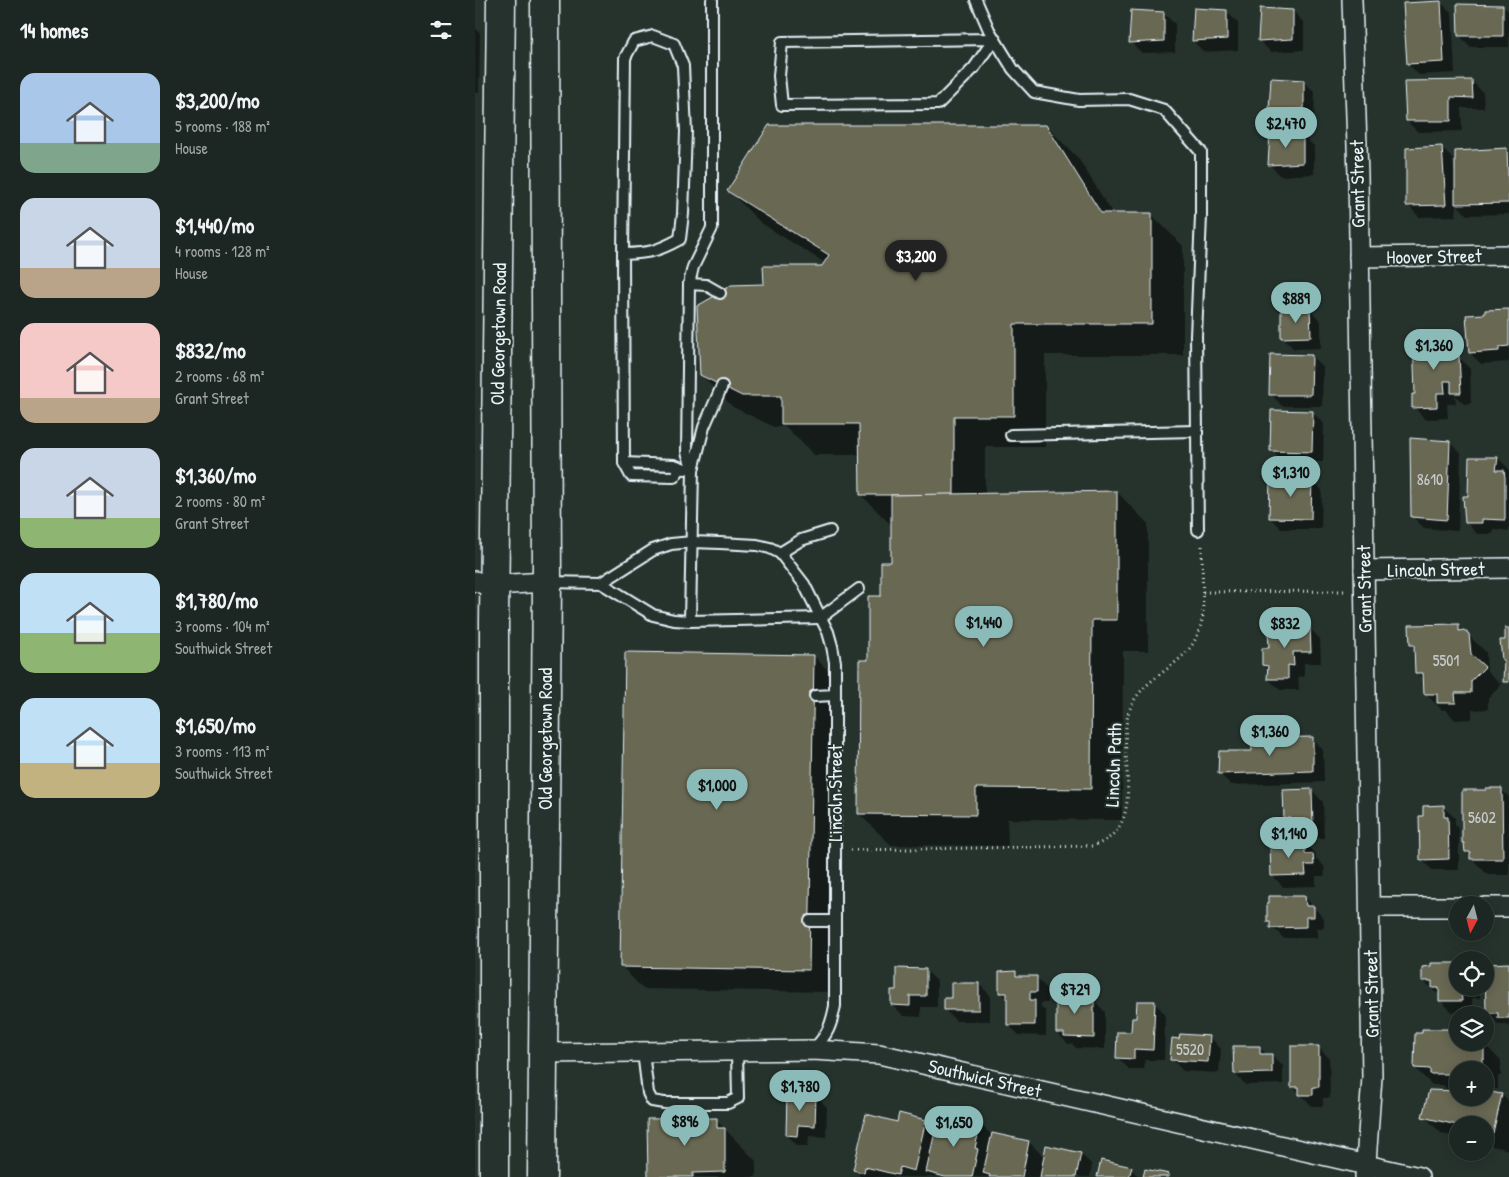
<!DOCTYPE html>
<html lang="en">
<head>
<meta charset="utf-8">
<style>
	:root { --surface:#1c2622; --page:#252e2a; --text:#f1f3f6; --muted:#a0a5a5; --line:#3a4340; --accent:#8bbbb9 }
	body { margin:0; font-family:"Patrick Hand",sans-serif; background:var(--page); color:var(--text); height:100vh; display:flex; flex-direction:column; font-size:19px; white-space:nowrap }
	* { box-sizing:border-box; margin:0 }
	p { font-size:16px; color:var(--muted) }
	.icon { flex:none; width:28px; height:28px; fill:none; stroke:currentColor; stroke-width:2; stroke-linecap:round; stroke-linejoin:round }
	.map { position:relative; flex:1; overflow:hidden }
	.details { display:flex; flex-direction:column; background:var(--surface); width:475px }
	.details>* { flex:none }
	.needle { width:32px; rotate:187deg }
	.buttons { position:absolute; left:974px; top:896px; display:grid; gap:10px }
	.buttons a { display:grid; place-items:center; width:45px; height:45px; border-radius:50%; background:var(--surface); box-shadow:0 2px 12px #0003,0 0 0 1px var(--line); font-size:25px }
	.price { position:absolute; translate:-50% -42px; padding:0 11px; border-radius:18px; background:var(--accent); color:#111; font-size:16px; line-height:32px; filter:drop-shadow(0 1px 2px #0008) }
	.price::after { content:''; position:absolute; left:50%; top:30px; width:15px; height:11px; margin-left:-8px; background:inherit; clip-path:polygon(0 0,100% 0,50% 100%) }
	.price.on { background:#222; color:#fff }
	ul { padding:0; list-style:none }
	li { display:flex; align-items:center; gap:15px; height:125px; padding:0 20px }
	li span { display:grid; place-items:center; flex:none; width:140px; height:100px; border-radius:15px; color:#555 }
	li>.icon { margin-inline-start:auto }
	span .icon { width:60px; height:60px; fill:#fffc; stroke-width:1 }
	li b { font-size:21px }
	h2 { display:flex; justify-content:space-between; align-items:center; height:60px; padding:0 20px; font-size:21px }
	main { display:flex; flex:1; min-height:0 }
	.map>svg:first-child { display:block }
	.shadow { fill:#0007 }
	.building { fill:#676752; stroke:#e8f1f8 }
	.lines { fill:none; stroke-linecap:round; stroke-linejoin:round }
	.service-casing { stroke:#e8f1f8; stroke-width:14 }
	.minor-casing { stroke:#e8f1f8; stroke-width:22 }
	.primary-casing { stroke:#e8f1f8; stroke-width:31 }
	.path { stroke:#e8f1f8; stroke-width:3; stroke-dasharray:1 4; stroke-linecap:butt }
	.service { stroke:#26332d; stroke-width:10 }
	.minor { stroke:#26332d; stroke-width:19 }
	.primary { stroke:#26332d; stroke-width:28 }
	.labels { text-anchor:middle; stroke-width:4; stroke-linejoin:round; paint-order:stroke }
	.number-label { font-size:16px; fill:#c8cece }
	.street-label { font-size:19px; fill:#e8f1f8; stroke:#26332d }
</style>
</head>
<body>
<main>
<section class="details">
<h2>14 homes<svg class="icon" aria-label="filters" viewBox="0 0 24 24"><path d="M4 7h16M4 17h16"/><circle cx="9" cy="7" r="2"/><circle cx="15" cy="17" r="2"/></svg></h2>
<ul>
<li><span style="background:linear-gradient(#a9c7e8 70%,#7fa58c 0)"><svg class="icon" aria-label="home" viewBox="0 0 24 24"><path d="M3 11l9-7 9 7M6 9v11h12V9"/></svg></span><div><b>$3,200/mo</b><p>5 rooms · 188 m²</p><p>House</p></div></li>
<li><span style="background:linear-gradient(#c9d6e8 70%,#b9a48a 0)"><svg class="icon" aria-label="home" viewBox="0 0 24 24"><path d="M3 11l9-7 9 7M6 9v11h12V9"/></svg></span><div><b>$1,440/mo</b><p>4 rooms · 128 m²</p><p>House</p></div></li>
<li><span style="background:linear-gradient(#f6c9c9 75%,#b9a48a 0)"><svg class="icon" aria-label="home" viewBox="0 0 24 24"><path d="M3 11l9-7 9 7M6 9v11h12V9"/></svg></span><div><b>$832/mo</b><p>2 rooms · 68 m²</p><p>Grant Street</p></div></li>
<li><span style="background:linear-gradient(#c9d6e8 70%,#8fb573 0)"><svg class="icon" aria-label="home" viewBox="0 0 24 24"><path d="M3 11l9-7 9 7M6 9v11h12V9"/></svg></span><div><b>$1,360/mo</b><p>2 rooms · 80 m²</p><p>Grant Street</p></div></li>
<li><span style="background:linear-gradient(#bfe0f5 60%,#8fb573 0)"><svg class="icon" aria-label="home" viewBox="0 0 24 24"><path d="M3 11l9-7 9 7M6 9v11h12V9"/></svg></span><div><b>$1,780/mo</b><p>3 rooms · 104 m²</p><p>Southwick Street</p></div></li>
<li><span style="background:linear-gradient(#bfe0f5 65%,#c2b280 0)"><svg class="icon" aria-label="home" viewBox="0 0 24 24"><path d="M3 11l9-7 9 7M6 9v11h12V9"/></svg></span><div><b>$1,650/mo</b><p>3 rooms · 113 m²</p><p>Southwick Street</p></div></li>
</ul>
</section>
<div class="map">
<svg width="1034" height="1177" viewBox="0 0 1034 1177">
	<rect width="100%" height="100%" fill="#26332d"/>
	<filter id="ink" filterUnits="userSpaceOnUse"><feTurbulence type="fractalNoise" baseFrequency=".02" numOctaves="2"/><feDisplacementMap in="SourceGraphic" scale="10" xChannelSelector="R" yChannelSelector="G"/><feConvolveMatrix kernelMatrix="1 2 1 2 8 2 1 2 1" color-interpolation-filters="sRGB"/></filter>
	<g filter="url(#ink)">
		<!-- shadow -->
		<g class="shadow">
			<polygon points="965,2 977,13 980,73 944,75 933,64"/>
			<polygon points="1028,6 1034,12 1034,47 995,47 984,35"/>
			<polygon points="751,11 763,23 763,50 729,52 718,41"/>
			<polygon points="818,11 829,23 829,50 796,52 784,41"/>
			<polygon points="688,13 700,24 700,52 667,53 655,42"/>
			<polygon points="0,28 5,33 4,93 0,93"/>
			<polygon points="828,81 840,92 839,119 806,121 795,110"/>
			<polygon points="997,81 1008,93 1009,108 986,108 987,131 943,132 932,121"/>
			<polygon points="571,126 603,158 638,214 676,214 708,246 708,355 570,355 570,447 510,447 510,495 642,492 673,524 673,651 648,651 647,820 532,819 533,846 416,845 384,814 394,661 407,597 417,563 417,526 386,495 386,455 339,455 311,427 299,427 258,407 226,375 290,286 348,267 350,263 286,223 254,191"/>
			<polygon points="827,135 839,146 839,174 805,176 794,164"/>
			<polygon points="967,148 978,159 979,171 1032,149 1034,152 1034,214 992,215 981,203 981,216 944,217 933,205"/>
			<polygon points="835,310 846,321 846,348 819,349 808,338"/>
			<polygon points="1034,310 1034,362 1006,364 995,353 1012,315"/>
			<polygon points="973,338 984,350 985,358 995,369 996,403 989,404 980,395 981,404 972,404 973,418 950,419 939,407 941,395"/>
			<polygon points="836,356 848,367 847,406 807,406 796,394"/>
			<polygon points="837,412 849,424 848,462 808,462 797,451"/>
			<polygon points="975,442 986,453 983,531 949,528 938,517"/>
			<polygon points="995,458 1023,458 1034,469 1034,531 1018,529 1018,534 1002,534 991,522 994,497"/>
			<polygon points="836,479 847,490 846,529 806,529 795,518"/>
			<polygon points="983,626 1011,652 1012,671 1026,684 1013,698 1013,709 997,710 997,719 980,720 971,710 967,710 950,693 950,681 941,672 940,649 936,645"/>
			<polygon points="834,628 845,639 846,663 829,663 829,677 823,676 824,690 805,690 793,679 794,671 788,665 795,649"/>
			<polygon points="339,656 361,679 356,992 168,989 146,966"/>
			<polygon points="837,738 848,750 849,782 756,785 744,773"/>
			<polygon points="837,790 848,802 849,838 828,838 810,818"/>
			<polygon points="1027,790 1034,797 1034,875 1013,875 996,858 991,851 991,845 988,843"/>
			<polygon points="968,807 980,818 980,825 984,830 984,870 957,870 946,859"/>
			<polygon points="830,843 841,854 841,858 849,866 850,876 841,876 841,886 808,887 797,875"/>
			<polygon points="830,897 849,919 849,928 842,928 842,938 808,938 793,922"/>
			<polygon points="981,964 982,988 1005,988 1005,998 997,998 997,1011 977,1012 965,1000 965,994 960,992 949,981"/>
			<polygon points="1034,964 1034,1027 1031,1024 1023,1024 1012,1012"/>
			<polygon points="450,970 462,981 462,1007 446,1007 446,1017 429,1016 417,1005 422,992"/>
			<polygon points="540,973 545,978 561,977 572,989 573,1003 566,1003 566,1007 571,1012 571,1036 544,1035 533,1024 533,1000 526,993"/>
			<polygon points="504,984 515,995 515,1021 481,1021 470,1010 477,999"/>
			<polygon points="604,988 613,997 616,997 630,1012 630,1049 601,1048 597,1044 593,1044 582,1033 592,997"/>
			<polygon points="679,1002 690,1014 689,1060 670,1060 669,1069 654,1069 643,1058 657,1034 662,1019"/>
			<polygon points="948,1030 982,1030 982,1042 1009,1044 1026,1061 1026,1076 1023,1076 1023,1089 1010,1089 1010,1070 982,1070 982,1098 1010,1098 1010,1093 1013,1093 1027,1095 1034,1102 1034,1150 1010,1144 1010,1125 982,1125 982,1138 966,1133 949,1116 975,1092 968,1085 957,1085 940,1068"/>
			<polygon points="735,1037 746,1049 744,1073 708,1071 697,1059"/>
			<polygon points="784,1047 792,1055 797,1055 808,1066 808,1084 771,1085 760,1074"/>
			<polygon points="843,1047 854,1058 855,1098 848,1098 848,1106 837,1106 818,1087"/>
			<polygon points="341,1096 352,1107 351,1137 334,1136 333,1146 323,1146 312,1135"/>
			<polygon points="241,1120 281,1161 281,1177 174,1177"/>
			<polygon points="450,1121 462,1132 484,1123 505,1124 518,1136 554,1142 570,1158 606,1154 617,1165 615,1177 386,1177 379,1170 423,1123"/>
			<polygon points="656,1169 664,1177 624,1177"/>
		</g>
		<!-- building -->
		<g class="building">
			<polygon points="966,1 969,62 932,64 928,3"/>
			<polygon points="982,4 1028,5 1028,36 983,36"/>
			<polygon points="719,8 752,10 752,39 717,41"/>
			<polygon points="785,8 818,10 818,39 783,41"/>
			<polygon points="656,10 689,12 689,41 654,43"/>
			<polygon points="796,78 829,80 829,109 794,110"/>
			<polygon points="997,80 998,98 976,97 976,121 931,121 929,81"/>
			<polygon points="294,125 571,125 626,213 677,213 677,324 539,324 539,416 479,416 479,495 385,495 384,424 306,424 306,396 267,396 225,375 222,306 245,293 256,285 289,284 288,266 347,266 354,255 252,191"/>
			<polygon points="795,132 828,134 828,163 793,165"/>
			<polygon points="967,146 971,205 931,206 931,148"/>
			<polygon points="1032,148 1034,203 980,204 980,151"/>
			<polygon points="835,309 836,337 806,338 806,310"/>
			<polygon points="1034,309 1034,346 1024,347 1024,351 994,353 991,315 1010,314 1010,310"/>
			<polygon points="974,337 974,357 984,356 986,393 976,393 976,381 969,381 970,393 962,393 962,407 937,408 937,394 940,394 938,338"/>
			<polygon points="795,354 837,355 836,395 794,395"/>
			<polygon points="796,410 838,411 837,452 795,451"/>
			<polygon points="935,438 975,441 972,520 936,517"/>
			<polygon points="994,457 1023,457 1021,470 1029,470 1030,478 1030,520 1007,519 1007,523 990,523 988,496 993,496"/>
			<polygon points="795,477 837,478 836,519 794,518"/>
			<polygon points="642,491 642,620 617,620 616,789 501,788 501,815 383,814 384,660 393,660 393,596 406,596 406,562 416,562 416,495"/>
			<polygon points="984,624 984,631 989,630 994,634 996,654 1010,667 996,681 996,693 980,693 981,703 962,703 962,694 949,694 948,673 940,673 939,645 935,645 934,625"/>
			<polygon points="835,626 836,652 818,652 819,666 813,665 813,679 792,679 793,666 787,665 787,648 794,648 793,628"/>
			<polygon points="1030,628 1034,628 1034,682 1028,682 1029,660 1027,660 1025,640 1030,640"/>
			<polygon points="150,652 339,655 334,970 145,967"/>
			<polygon points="838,737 838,771 743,774 744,751 777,751 776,738"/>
			<polygon points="1011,788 1027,788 1028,859 995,859 995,852 990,852 989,843 987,843 987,790 1011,790"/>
			<polygon points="837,789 838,827 816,827 816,818 809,818 808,790"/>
			<polygon points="969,805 969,817 973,817 974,859 945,860 944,816 948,816 948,806"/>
			<polygon points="830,842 830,854 838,854 839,865 830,865 831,875 796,876 795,843"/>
			<polygon points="794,896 830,896 831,906 839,906 839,917 831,917 831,927 795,928 795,922 792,922 792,903 794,903"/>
			<polygon points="956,963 982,963 982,988 993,988 986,988 987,1001 964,1001 964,988 957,988 957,981 947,981 947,967 956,966"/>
			<polygon points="1034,963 1034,1018 1023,1018 1023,1013 1011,1013 1010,964"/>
			<polygon points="421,968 451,969 451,996 435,996 435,1006 416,1005 416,990 421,990"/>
			<polygon points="541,971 541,976 562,976 562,992 555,992 555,1000 560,1000 560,1025 532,1025 532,993 524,993 524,972"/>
			<polygon points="476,983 504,983 504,1010 469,1010 469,998 476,998"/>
			<polygon points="591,987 605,987 605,996 617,996 617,1000 619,1000 619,1038 589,1037 589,1033 581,1033 581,996 591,996"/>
			<polygon points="662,1001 680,1001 678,1050 659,1049 659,1059 641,1058 642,1032 656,1032 657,1018 661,1018"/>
			<polygon points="947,1029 982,1029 982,1042 1009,1043 1009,1060 1007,1059 1007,1070 982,1070 982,1074 955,1074 955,1069 939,1068 940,1033 947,1033"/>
			<polygon points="705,1034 735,1036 733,1062 695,1060 697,1038 704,1039"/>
			<polygon points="758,1046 785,1046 785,1054 797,1054 797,1073 759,1074"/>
			<polygon points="816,1046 844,1046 844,1087 838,1087 838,1095 824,1095 824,1087 816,1087"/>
			<polygon points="954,1090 982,1091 982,1098 1010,1098 1010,1091 1027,1094 1018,1134 1010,1132 1010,1125 982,1125 947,1117"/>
			<polygon points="312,1093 341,1095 340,1126 323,1125 322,1136 311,1135"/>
			<polygon points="424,1113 451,1120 439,1171 425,1167 423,1175 390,1167 389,1173 378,1170 391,1114 422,1122"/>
			<polygon points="242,1118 242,1128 250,1128 250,1172 218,1173 218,1177 173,1177 172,1119"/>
			<polygon points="463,1118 483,1122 484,1118 506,1122 500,1148 503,1149 497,1177 470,1177 451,1172"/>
			<polygon points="517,1133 554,1141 547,1177 514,1177 515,1175 508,1173"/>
			<polygon points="571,1145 606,1153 601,1177 565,1177"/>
			<polygon points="626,1160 657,1167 654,1177 622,1177"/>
			<polygon points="670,1169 694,1174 694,1177 668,1177"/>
		</g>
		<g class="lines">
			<!-- service casing -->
			<g class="service-casing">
				<g id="service">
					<polyline points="501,0 514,30 538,69 559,92 604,100 654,99 689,110 726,152 726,216 721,336 723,530"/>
					<polygon points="519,39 499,68 463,104 307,105 304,76 307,42"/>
					<path d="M 148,254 C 174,253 181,252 205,239 L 208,214 L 211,132 L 208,66 L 199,44 L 178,36 L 159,41 L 150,58 L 148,254 L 149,463 L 156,476 L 199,477 L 205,469"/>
					<polyline points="214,284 231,285 245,293"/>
					<polyline points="536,435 722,431"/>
					<polyline points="149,463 199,465 210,469"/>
					<polyline points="218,470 212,452 214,284 218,267 237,228 237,0"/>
					<polyline points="305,553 326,540 355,531"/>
					<polyline points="73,582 126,583 178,615 199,620 215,621 345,618"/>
					<path d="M 126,583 L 178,550 L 196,544 L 217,542 L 245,543 L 282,545 L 295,548 L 305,553 L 329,584 L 353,632 L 357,646 L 360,662 L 360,1006 C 356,1026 353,1034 338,1050"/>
					<polyline points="345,618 384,589"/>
					<polyline points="215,621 218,470 229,427 247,386"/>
					<polyline points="340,696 360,695"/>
					<polyline points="335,921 360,921"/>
					<polyline points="168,1052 173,1093 177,1101 189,1103 253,1103 263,1098 262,1051"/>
				</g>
			</g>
			<!-- minor casing -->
			<g class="minor-casing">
				<g id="minor">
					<polyline points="877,0 883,175 897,1077 890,1177"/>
					<polyline points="884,257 1034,255"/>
					<polyline points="889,570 1034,568"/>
					<polyline points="0,581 11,585 20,585 72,582"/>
					<polyline points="895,907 982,907"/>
					<polyline points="1010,907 1034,907"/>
					<polyline points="68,1053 338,1050 404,1054 944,1177"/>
				</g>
			</g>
			<!-- primary casing -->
			<g class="primary-casing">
				<g id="primary">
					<polyline points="19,1177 19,621 26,0"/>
					<polyline points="67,1177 72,582 70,0"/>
				</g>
			</g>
			<!-- path -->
			<g class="path">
				<polyline points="728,592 870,591"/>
				<path d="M 376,850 L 617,846 C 675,829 642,758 653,715 C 661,683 694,673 714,649 C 722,639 726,627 728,615 L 727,545"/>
			</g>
			<!-- service -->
			<use href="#service" class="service"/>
			<!-- minor -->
			<use href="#minor" class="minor"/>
			<!-- primary -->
			<use href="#primary" class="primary"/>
		</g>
	</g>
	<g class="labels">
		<!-- number labels -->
		<g class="number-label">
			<text x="955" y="485">8610</text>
			<text x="971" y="666">5501</text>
			<text x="1007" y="823">5602</text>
			<text x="715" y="1055">5520</text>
		</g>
		<!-- street labels -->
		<g class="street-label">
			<text transform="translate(882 184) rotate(-91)" y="7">Grant Street</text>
			<text transform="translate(959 256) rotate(-1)" y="7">Hoover Street</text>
			<text transform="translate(23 334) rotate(-89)" y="7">Old Georgetown Road</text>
			<text transform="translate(961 569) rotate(-1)" y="7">Lincoln Street</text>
			<text transform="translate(889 589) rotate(-91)" y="7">Grant Street</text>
			<text transform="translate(70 739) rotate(-90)" y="7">Old Georgetown Road</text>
			<text transform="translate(638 765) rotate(-88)" y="7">Lincoln Path</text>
			<text transform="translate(360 793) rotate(-90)" y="7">Lincoln Street</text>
			<text transform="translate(896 994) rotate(-91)" y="7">Grant Street</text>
			<text transform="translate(510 1078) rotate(13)" y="7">Southwick Street</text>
		</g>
	</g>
</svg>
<div class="buttons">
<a><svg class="needle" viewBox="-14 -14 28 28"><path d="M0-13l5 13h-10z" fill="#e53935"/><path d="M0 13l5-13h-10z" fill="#a0a5a5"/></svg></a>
<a><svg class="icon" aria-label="locate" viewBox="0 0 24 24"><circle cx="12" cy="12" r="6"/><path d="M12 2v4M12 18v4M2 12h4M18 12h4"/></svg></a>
<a><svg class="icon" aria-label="layers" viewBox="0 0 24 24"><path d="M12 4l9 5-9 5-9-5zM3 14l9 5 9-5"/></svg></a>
<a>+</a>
<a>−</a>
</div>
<b class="price" style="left:811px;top:149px">$2,470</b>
<b class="price on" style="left:441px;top:282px">$3,200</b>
<b class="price" style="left:821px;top:324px">$889</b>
<b class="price" style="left:959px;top:371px">$1,360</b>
<b class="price" style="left:816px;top:498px">$1,310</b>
<b class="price" style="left:509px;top:648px">$1,440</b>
<b class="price" style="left:810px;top:649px">$832</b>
<b class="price" style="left:795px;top:757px">$1,360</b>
<b class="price" style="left:242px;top:811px">$1,000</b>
<b class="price" style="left:814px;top:859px">$1,140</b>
<b class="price" style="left:600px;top:1015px">$729</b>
<b class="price" style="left:325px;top:1112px">$1,780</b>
<b class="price" style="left:210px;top:1147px">$896</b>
<b class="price" style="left:479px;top:1148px">$1,650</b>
</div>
</main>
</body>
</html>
